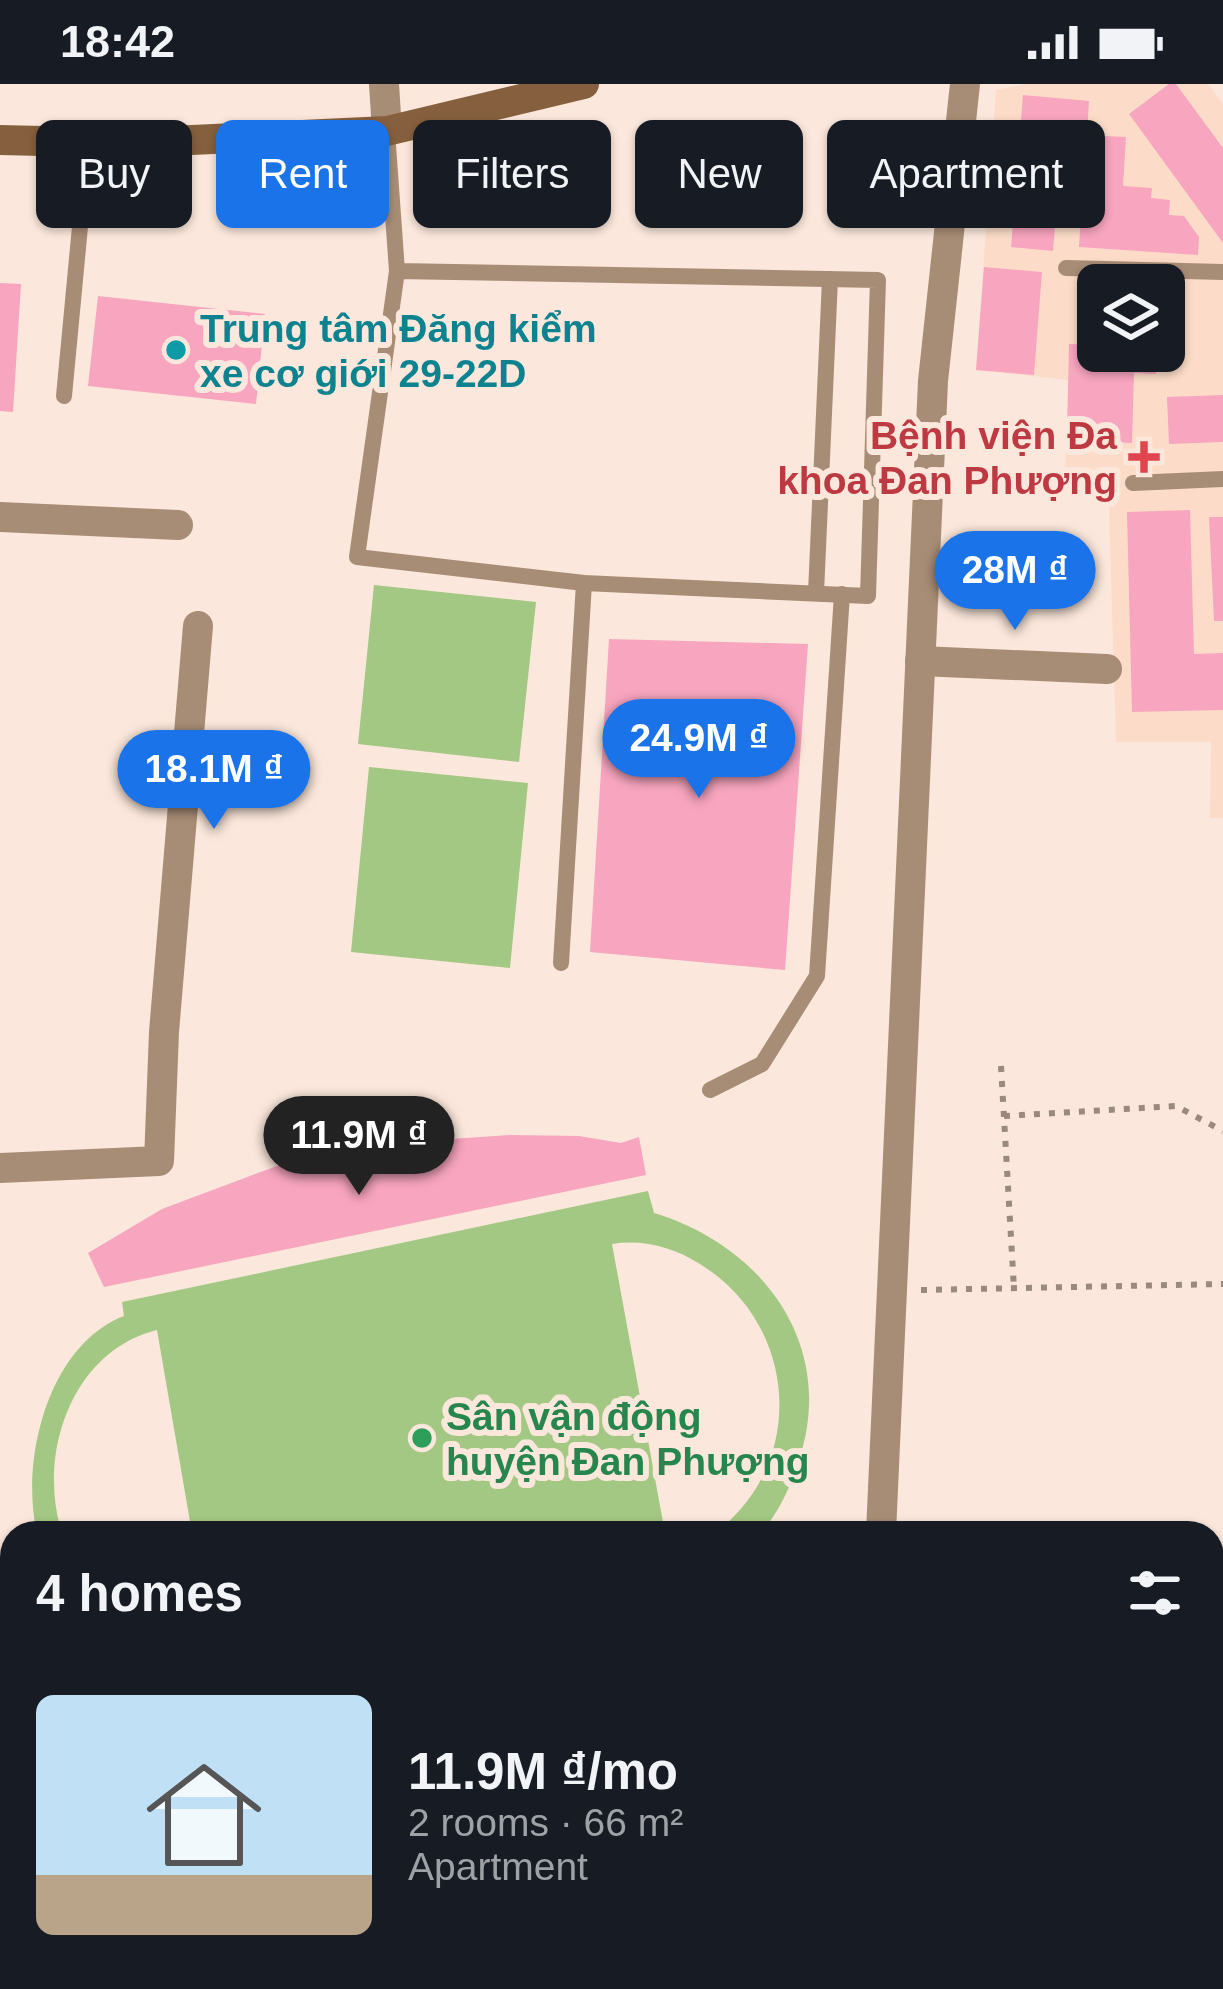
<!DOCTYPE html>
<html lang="en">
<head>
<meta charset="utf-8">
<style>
	:root { --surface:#171b24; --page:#242831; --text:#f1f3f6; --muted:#9ea1a6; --accent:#1a73e8 }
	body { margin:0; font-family:Helvetica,sans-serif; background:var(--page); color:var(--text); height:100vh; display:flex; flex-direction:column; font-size:45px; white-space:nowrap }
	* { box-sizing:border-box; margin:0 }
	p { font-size:39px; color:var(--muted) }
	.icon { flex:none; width:66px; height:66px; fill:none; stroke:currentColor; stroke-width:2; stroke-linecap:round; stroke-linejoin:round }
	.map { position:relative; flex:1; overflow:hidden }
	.sheet { position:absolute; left:0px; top:1437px; width:1224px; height:468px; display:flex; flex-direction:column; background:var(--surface); border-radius:36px 36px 0 0; box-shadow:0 3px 9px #0004 }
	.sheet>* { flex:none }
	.hud { position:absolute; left:36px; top:36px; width:1152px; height:108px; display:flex; gap:24px }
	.tools { position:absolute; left:1077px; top:180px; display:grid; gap:24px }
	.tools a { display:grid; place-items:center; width:108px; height:108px; border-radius:18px; background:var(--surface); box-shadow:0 3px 9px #0004; font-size:60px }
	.price { position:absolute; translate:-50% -102px; padding:0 27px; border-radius:42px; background:var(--accent); color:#fff; font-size:39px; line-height:78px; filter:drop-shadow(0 3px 6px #0008) }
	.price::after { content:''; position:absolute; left:50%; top:72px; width:36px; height:27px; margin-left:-18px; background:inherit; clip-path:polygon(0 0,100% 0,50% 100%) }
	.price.on { background:#222; color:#fff }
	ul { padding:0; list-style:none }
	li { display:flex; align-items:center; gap:36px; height:300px; padding:0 36px }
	li span { display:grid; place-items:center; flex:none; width:336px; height:240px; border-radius:18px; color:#555 }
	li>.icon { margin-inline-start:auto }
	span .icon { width:144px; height:144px; fill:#fffc; stroke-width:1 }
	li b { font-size:51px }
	h2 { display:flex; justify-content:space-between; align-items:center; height:144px; padding:0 36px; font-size:51px }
	.tag { padding:0 42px; border-radius:18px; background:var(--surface); box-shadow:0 3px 9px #0004; font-size:42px; line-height:108px }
	.tag.on { background:var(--accent); color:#fff }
	.status { display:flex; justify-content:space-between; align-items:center; height:84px; padding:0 60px; background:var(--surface); direction:ltr }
	.status svg { height:33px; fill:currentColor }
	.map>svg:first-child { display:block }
	.built { fill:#fcdcc8; fill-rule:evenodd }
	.green { fill:#a3c883 }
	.building { fill:#f8a5bf }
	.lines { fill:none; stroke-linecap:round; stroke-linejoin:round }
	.path { stroke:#99897f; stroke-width:6; stroke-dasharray:6 9; stroke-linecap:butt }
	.service { stroke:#a88d76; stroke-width:16 }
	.minor { stroke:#a88d76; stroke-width:30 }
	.tertiary { stroke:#a88d76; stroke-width:30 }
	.secondary { stroke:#86603e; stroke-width:30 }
	.culture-dot { fill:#0f9aa8; stroke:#fbe7db; stroke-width:4.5 }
	.health-dot { fill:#e0444e; stroke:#fbe7db; stroke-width:4.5 }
	.leisure-dot { fill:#2e9e5b; stroke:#fbe7db; stroke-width:4.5 }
	.labels { text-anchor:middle; stroke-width:12; stroke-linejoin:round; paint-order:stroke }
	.culture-label { font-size:39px; font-weight:bold; fill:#0d838f; stroke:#fbe7db; text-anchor:start }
	.health-label { font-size:39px; font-weight:bold; fill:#be3a42; stroke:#fbe7db; text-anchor:end }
	.leisure-label { font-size:39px; font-weight:bold; fill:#27864d; stroke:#fbe7db; text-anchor:start }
</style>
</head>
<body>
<div class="status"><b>18:42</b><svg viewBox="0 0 49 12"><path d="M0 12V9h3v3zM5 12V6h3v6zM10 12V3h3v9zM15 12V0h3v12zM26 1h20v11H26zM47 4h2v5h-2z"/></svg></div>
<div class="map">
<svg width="1223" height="1905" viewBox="0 0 1223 1905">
	<rect width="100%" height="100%" fill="#fbe7db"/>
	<!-- built -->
	<g class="built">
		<path d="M 1026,0 L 1208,0 L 1223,20 L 1223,734 L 1210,734 L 1211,658 L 1116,658 L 1108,391 L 1065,390 L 1068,296 L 976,286 L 996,6 ZM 1098,201 L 1164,201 L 1164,267 L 1098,267 Z"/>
		<polygon points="194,1893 382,1893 377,1905 185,1905"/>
	</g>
	<!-- green -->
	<g class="green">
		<polygon points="374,501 536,518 519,678 358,660"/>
		<polygon points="369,683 528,699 510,884 351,868"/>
		<path d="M 648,1107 L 654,1129 C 763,1162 837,1261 799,1376 C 791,1402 779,1428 761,1449 L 715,1449 C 808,1379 798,1240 700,1180 C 673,1163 643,1155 612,1160 L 665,1449 L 192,1449 L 157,1246 C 71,1267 37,1372 62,1449 L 37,1449 C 20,1377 48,1261 124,1232 L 122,1218 Z"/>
	</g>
	<!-- building -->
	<g class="building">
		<polygon points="1169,0 1176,0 1223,64 1223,159 1129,30"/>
		<polygon points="1023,11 1089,17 1087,51 1126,53 1123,102 1152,104 1151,114 1170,116 1169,131 1184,132 1199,153 1198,171 1079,163 1083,98 1059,96 1053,167 1011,163"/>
		<polygon points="984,183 1042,188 1034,291 976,286"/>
		<polygon points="0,199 21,200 13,328 0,327"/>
		<polygon points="98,212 265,230 256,320 88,302"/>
		<polygon points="1069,260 1098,261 1098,267 1156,267 1156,290 1134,289 1132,359 1067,356"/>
		<polygon points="1223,311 1223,358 1169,360 1167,313"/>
		<polygon points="1190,426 1194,570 1223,569 1223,626 1132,628 1127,428"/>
		<polygon points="1209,433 1223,433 1223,537 1214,537"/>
		<polygon points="609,555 808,560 785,886 590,868"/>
		<polygon points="510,1051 579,1052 621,1059 639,1053 646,1091 104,1203 88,1169 162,1125 277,1082 346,1062"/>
	</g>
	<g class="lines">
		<!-- path -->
		<g class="path">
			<polyline points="1001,982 1014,1205"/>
			<polyline points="1004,1032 1176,1022 1223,1047"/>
			<polyline points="921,1206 1223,1200"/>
			<polyline points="1212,1626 1223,1632"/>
			<polyline points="1212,1747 1223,1739"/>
		</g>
		<!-- service -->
		<g class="service">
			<polyline points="387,47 397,187 878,196 868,512 584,499 357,473 397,187"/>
			<polyline points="1066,184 1223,188"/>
			<polyline points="64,312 88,58"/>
			<polyline points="1133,399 1223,395"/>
			<polyline points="816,509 830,195"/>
			<polyline points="561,879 584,499"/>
			<polyline points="710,1006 762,980 817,892 842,510"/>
			<polyline points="255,1905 259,1893"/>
		</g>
		<!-- minor -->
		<g class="minor">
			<polyline points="384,0 387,47"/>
			<polyline points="0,433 178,441"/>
			<polyline points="920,577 1107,585"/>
			<polyline points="0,1084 159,1077 164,948 198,542"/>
			<polyline points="881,1449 933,297 965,0"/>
			<polyline points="855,1905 856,1893"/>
		</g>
		<!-- tertiary -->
		<g class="tertiary">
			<polyline points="0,1663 12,1667"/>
			<polyline points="629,1893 662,1905"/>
		</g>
		<!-- secondary -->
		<polyline class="secondary" points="0,56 128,59 387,47 584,0"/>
	</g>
	<!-- markers -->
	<circle class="culture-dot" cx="176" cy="266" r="12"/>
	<path class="health-dot" d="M1138 355h12v12h12v12h-12v12h-12v-12h-12v-12h12z"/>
	<circle class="leisure-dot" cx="422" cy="1354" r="12"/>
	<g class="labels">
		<!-- culture labels -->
		<g class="culture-label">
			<text x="200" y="258">Trung tâm Đăng kiểm<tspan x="200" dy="45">xe cơ giới 29-22D</tspan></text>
		</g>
		<!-- health labels -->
		<g class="health-label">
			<text x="1117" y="365">Bệnh viện Đa<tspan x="1117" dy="45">khoa Đan Phượng</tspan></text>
		</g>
		<!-- leisure labels -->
		<g class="leisure-label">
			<text x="446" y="1346">Sân vận động<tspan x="446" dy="45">huyện Đan Phượng</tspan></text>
		</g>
	</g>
</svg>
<div class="tools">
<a><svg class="icon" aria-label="layers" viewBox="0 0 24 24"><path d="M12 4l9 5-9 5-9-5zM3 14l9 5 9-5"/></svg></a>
</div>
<b class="price" style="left:1015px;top:549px">28M ₫</b>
<b class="price" style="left:699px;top:717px">24.9M ₫</b>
<b class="price" style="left:214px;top:748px">18.1M ₫</b>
<b class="price on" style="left:359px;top:1114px">11.9M ₫</b>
<div class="hud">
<a class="tag">Buy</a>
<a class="tag on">Rent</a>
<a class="tag">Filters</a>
<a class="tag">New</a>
<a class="tag">Apartment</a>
</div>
<section class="sheet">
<h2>4 homes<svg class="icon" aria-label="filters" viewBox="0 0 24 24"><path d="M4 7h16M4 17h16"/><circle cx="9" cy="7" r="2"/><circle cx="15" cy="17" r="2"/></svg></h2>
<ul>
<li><span style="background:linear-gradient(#bfe0f5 75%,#b9a48a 0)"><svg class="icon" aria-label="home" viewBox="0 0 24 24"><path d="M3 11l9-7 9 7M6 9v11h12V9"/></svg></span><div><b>11.9M ₫/mo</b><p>2 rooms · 66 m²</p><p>Apartment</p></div></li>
</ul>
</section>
</div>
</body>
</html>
